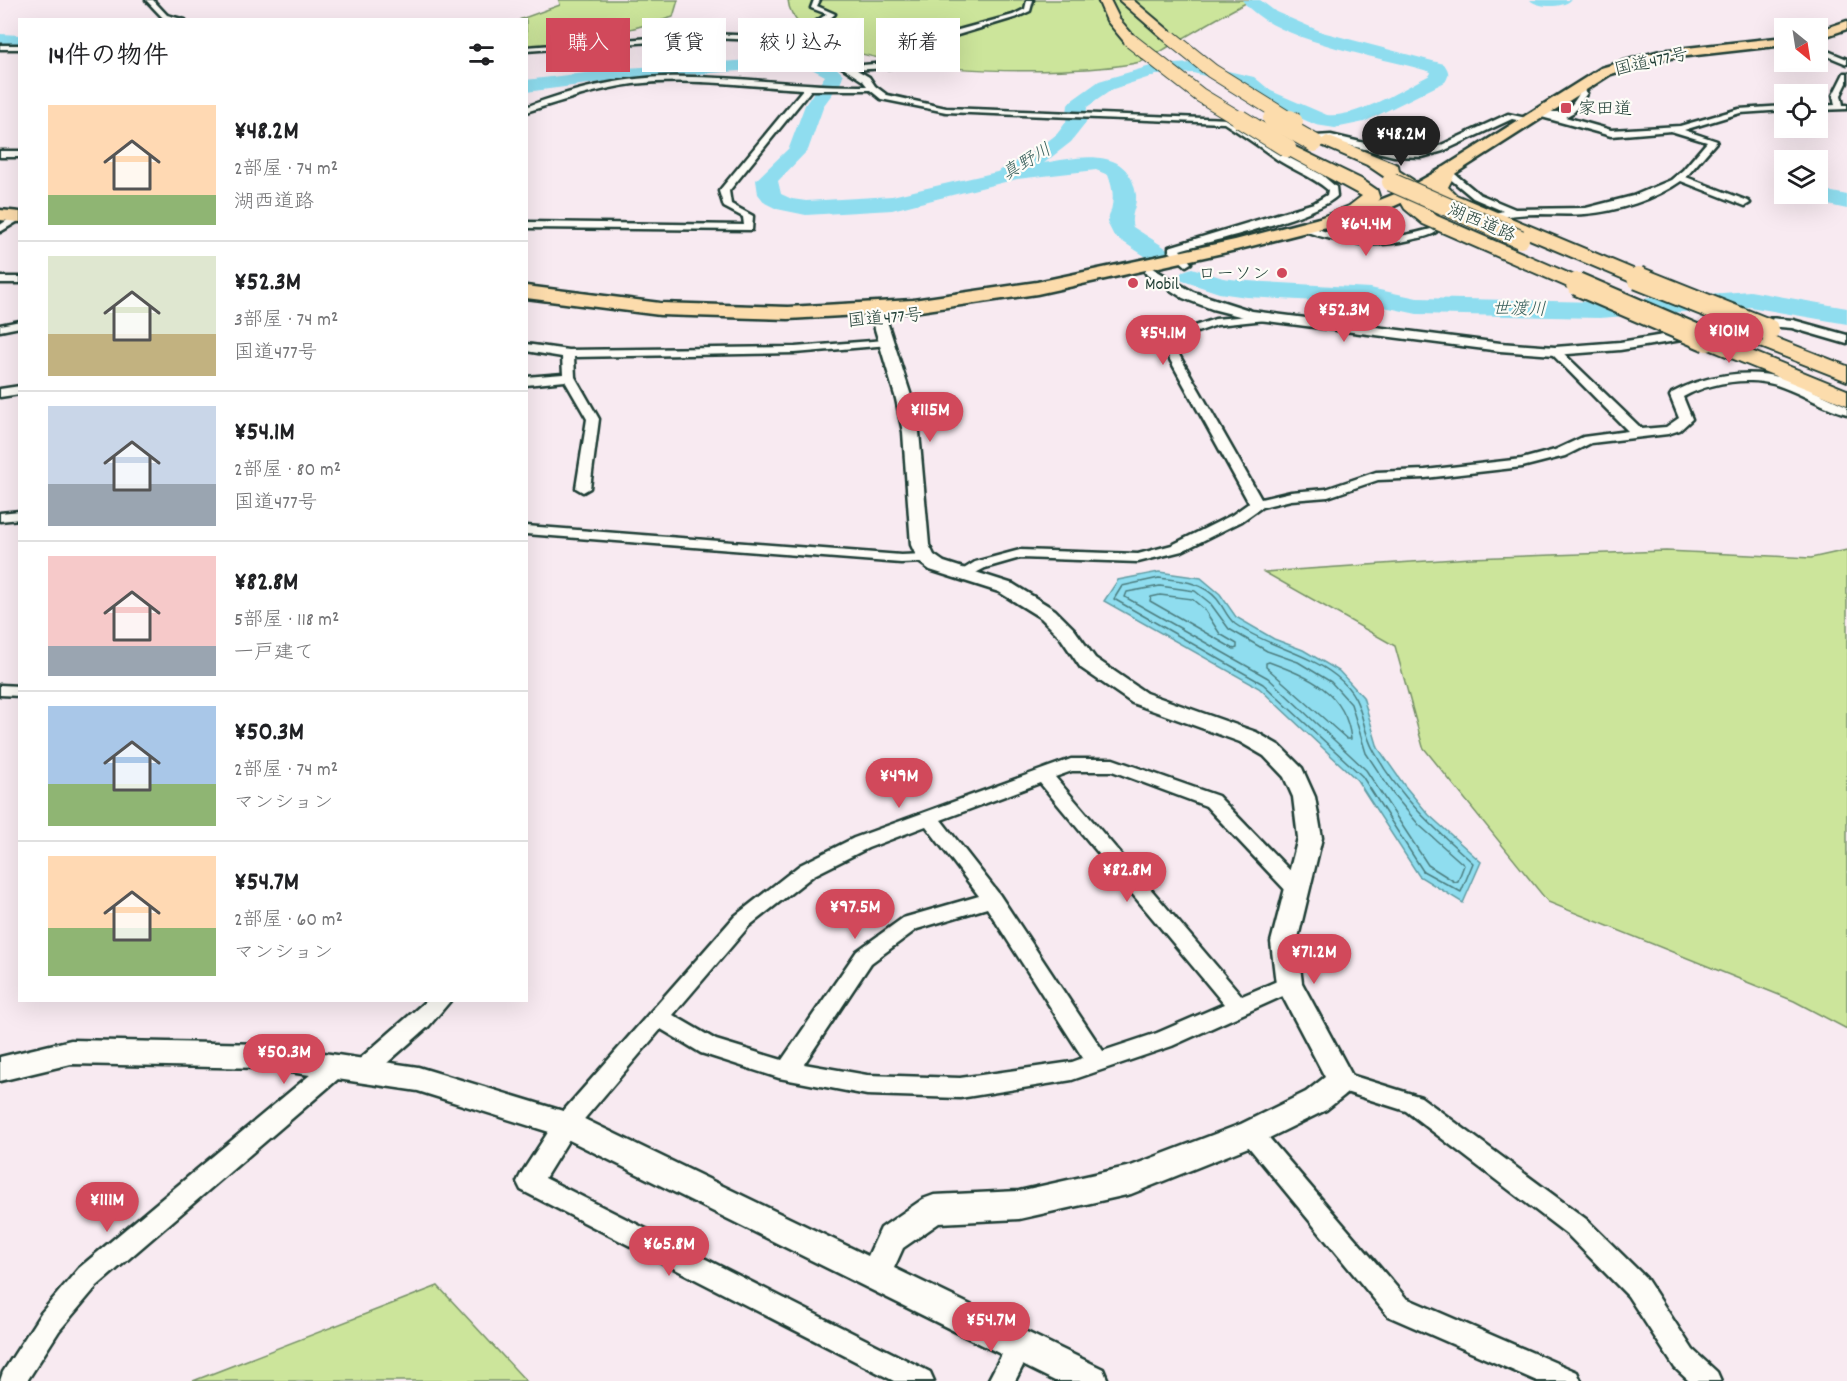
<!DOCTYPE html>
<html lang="ja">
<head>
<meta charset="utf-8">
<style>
	:root { --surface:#fff; --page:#f2f2f2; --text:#202124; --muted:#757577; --line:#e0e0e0; --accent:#d1495b }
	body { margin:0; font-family:Dekko,"Klee One",sans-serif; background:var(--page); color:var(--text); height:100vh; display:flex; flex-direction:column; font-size:22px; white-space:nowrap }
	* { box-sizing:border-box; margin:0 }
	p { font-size:20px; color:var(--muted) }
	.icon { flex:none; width:33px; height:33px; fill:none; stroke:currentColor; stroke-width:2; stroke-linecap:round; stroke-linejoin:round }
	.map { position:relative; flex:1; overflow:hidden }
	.side { position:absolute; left:18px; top:18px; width:510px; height:984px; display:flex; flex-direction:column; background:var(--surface); border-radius:0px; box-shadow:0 6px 24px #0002 }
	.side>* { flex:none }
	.top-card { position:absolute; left:546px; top:18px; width:570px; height:54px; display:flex; gap:12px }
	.needle { width:39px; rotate:150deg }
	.fabs { position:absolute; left:1774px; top:18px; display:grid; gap:12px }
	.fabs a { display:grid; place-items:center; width:54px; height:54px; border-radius:0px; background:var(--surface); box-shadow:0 6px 24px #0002; font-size:30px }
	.price { position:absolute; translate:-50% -51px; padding:0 14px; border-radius:21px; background:var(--accent); color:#fff; font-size:20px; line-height:39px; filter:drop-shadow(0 2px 3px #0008) }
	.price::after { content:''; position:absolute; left:50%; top:36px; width:18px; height:14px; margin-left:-9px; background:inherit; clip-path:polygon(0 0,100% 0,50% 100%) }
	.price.on { background:#222; color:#fff }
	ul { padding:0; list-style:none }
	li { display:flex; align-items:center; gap:18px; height:150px; padding:0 30px }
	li+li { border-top:2px solid var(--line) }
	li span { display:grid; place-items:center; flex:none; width:168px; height:120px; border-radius:0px; color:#555 }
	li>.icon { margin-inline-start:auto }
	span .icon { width:72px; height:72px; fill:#fffc; stroke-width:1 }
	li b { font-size:26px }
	h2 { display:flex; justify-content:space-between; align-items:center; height:72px; padding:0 30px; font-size:26px }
	.pill { padding:0 21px; border-radius:0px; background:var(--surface); box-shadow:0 6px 24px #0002; font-size:21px; line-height:54px }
	.pill.on { background:var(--accent); color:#fff }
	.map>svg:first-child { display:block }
	.green { fill:#cce59b; stroke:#769168; stroke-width:1.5 }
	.water { fill:#8fddef; stroke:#629da4; stroke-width:1.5 }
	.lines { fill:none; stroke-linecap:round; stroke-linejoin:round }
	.shore { stroke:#4c7d7f; stroke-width:1.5 }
	.river { fill:#8fddef; fill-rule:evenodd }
	.minor-casing { stroke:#1f3d34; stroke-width:5 }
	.tertiary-casing { stroke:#1f3d34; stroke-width:5 }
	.trunk-casing { stroke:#1f3d34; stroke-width:5 }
	.motorway-casing { stroke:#1f3d34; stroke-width:4 }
	.minor { fill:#fdfcf7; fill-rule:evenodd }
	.tertiary { fill:#fdfcf7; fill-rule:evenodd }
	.trunk { fill:#fcdcac; fill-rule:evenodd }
	.motorway { fill:#fcdcac; fill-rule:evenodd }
	.motorway-bridge-far2-casing { stroke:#1f3d34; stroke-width:16; stroke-linecap:butt }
	.motorway-bridge-far1-casing { stroke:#1f3d34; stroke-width:20; stroke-linecap:butt }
	.motorway-bridge-casing { stroke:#1f3d34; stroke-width:26; stroke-linecap:butt }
	.motorway-bridge-far2 { stroke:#fcdcac; stroke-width:14 }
	.motorway-bridge-far1 { stroke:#fcdcac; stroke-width:18 }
	.motorway-bridge { stroke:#fcdcac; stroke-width:22 }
	.poi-dot { fill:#d1495b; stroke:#fdfcf7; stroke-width:2 }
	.labels { text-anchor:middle; stroke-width:4.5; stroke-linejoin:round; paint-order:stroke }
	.far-street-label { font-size:18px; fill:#1f3d34; stroke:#fdfcf7 }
	.far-poi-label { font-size:18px; fill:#1f3d34; stroke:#fdfcf7; text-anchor:start }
	.far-water-label { font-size:18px; font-style:italic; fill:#355d59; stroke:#fdfcf7 }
</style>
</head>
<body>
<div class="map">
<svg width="1847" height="1381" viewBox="0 0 1847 1381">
	<rect width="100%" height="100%" fill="#f8eaf1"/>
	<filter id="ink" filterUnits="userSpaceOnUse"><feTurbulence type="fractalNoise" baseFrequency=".0167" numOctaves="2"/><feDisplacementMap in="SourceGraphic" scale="12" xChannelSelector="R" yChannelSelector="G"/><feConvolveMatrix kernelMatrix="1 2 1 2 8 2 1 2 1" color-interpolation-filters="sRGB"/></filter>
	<g filter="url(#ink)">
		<!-- green -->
		<g class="green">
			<path d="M 559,0 L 678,0 L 673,17 C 625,32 577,42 527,46 L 526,20 L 521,19 L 560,5 Z"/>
			<path d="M 788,0 L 1252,0 C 1223,14 1196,31 1168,47 C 1160,52 1150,59 1140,62 C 1081,77 795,82 788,0 Z"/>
			<polygon points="1847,550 1847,1029 1794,1001 1548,902 1423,747 1395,646 1264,572 1471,558 1666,551 1811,558"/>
			<polygon points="438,1286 526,1381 193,1381"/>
		</g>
		<!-- water -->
		<polygon class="water" points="1159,572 1201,578 1220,594 1236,617 1274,639 1303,650 1339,671 1363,697 1378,748 1404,785 1429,815 1481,862 1463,903 1419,876 1357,780 1259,688 1104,601 1118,580"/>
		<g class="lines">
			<!-- shore -->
			<g class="shore">
				<path d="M 1159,578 C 1181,581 1201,581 1217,599 C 1223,606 1227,618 1235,624 C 1266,646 1306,652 1336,676 C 1367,701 1358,722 1374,751 C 1398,796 1436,830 1473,863 L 1461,892 L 1423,871 L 1362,776 L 1263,684 L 1114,599 L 1122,586 Z"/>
				<polygon points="1160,586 1195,591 1210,603 1229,629 1267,651 1298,662 1331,682 1351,704 1366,753 1393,794 1419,825 1464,865 1458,881 1455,882 1428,865 1366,770 1268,678 1125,597 1127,592"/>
				<polygon points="1160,595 1192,599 1204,609 1220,634 1237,644 1237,648 1234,649 1150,601 1151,597"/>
				<path d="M 1269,662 C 1309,677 1346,692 1351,739 L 1347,739 L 1266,667 L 1266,663 Z"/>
			</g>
			<!-- river -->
			<g class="river">
				<path d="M 1242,0 L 1260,0 L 1276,12 L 1322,32 L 1444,64 C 1449,71 1450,75 1445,82 L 1364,122 L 1335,128 L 1316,125 L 1257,99 L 1241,85 L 1193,73 L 1156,75 L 1113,89 L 1087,107 L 1086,123 L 1071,142 L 1044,163 C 1080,157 1129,145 1136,195 C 1137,207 1129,217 1133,227 L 1172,252 L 1175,257 L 1172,262 L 1163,264 L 1154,262 L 1114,236 L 1107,222 C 1114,205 1115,193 1108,175 L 1096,170 L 1017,179 L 892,210 L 806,215 L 777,209 L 765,203 L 758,194 L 756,180 L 789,148 L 805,105 L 825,76 L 812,69 L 782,68 L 626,79 L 526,92 L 526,80 L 626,68 L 782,58 C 803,57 829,56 843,75 L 841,82 L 824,105 L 808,150 L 778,181 L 781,194 L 792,199 L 806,201 L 892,196 L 997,172 L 1035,151 L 1057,134 L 1066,122 L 1068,105 L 1071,101 L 1099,81 L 1154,65 L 1193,63 L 1254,77 L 1271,91 L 1327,115 C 1358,118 1402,89 1430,75 L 1431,72 C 1381,56 1274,43 1242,0 Z"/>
				<path d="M 1530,0 L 1571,0 C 1563,8 1538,8 1530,0 Z"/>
				<polygon points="0,34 20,35 20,45 0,44"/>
				<polygon points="1818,189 1847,195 1847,209 1801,199 1798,194 1818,194"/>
				<polygon points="1192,268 1223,278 1247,281 1370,288 1417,298 1599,302 1750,291 1847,308 1847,324 1750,307 1599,318 1417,314 1370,304 1247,297 1219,293 1183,281 1179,276 1183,271"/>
			</g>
			<!-- minor casing -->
			<g class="minor-casing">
				<g id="minor">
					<polygon points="146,0 153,0 167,15 185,20 163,18"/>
					<path d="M 814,0 L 820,0 L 817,6 L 835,14 L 805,40 L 789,43 L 840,58 L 851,66 L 910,61 L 943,50 L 933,41 L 933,37 L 1013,15 L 1025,9 L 1027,0 L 1033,0 L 1030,11 L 1017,17 L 941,40 L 952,51 C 926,69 887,67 857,70 L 869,77 L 875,86 L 887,95 L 946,108 L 1229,119 L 1269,143 L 1278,152 L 1322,175 L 1336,187 L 1337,196 C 1314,218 1215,240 1180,250 L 1191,263 L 1186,266 L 1169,251 L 1169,247 L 1314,203 L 1327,195 L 1328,190 C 1311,175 1289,169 1271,155 C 1256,144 1241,134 1224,123 L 946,112 L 881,99 L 870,90 L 811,90 L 729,191 L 731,204 L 753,216 L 752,230 L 526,228 L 526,222 L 744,225 L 743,217 L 724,207 L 719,191 L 803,89 C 746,86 689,77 633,84 C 596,89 562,101 526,112 L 526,107 C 570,90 618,78 665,77 C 732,75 799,87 867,86 L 863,81 L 834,62 L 763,40 L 707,38 L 526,51 L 526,47 L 707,34 L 763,36 L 781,41 L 799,36 L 806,28 L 827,14 L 811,8 Z"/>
					<rect x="0" y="45" width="20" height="4"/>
					<polygon points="1818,47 1847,59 1847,64 1818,52"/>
					<polygon points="1844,73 1847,73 1847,83 1841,95 1843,105 1847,105 1847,109 1818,110 1818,106 1835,105 1833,95"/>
					<path d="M 1578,87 L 1587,93 L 1574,112 L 1565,117 L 1611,130 L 1680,126 L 1739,109 L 1785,106 L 1785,110 L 1740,113 L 1684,130 L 1717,141 L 1686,177 L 1748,201 L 1750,203 L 1745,206 L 1681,181 C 1656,199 1616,212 1585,214 C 1556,216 1527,211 1498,218 L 1495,217 L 1495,213 L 1503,211 L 1473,198 L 1442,172 L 1450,170 L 1479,194 L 1515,209 L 1586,208 L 1633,196 L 1671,180 L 1683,170 L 1707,142 L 1671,131 L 1611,136 L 1538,116 L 1538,112 C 1561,111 1565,117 1579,94 L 1574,89 Z"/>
					<polygon points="1508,114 1535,120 1531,123 1512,119 1443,151 1422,157 1394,156 1331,141 1300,143 1296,140 1300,137 1331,135 1394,150 1422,151 1437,147"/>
					<rect x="0" y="151" width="20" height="6"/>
					<polygon points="20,214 20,220 0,232 0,225 15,215"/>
					<path d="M 1304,225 C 1316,228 1328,233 1341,236 C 1372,243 1401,237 1431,229 L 1436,232 C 1429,237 1418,238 1410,240 C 1371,249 1338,243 1301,230 L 1299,228 Z"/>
					<rect x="0" y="277" width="20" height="6"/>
					<path d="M 1271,314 L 1277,317 L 1275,319 L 1217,325 L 1186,336 L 1170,339 L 1261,499 L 1291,492 L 1326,489 L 1376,472 L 1425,470 L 1522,459 L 1555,450 L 1583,437 L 1628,431 L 1551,353 L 1549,351 L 1555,348 L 1559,349 L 1642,429 L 1666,427 L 1679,418 L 1670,396 L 1672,393 C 1703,376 1747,368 1782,378 C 1804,385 1825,397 1847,406 L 1847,414 C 1825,408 1804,395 1782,387 C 1752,375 1710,382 1683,397 L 1692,419 L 1680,430 L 1668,434 L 1591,443 L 1565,456 L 1522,467 L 1425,478 L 1378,480 L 1328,497 L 1291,500 L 1262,507 L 1242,521 L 1182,551 L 1138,562 L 1020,558 L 985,568 L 968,577 L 958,577 L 956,574 L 975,562 L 1020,550 L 1138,554 L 1172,545 L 1232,515 L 1249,503 L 1157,336 L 1159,334 L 1180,331 L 1215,319 Z"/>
					<polygon points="20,321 20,327 0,331 0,325"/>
					<polygon points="885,340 891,343 889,345 795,353 574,357 575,377 599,419 590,488 583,492 576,488 587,419 565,381 526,385 526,377 563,374 562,357 526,351 526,344 568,350 795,347"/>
					<polygon points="20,386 20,394 0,397 0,389"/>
					<polygon points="20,511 20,519 0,521 0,513"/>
					<polygon points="526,526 901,555 926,554 933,558 926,562 901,563 526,534"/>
					<polygon points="0,685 20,686 20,696 0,695"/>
					<path d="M 1071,759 L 1113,759 L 1218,796 L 1304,885 L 1307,890 L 1304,895 L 1297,897 L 1290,895 L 1206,806 L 1112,771 L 1072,771 L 1055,777 L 1242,996 L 1289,976 L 1296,978 L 1299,984 L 1296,990 L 1172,1046 L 1072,1080 L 960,1098 L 867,1095 L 779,1078 L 701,1053 L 661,1029 L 574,1131 L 545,1178 L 930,1372 L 934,1381 L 894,1381 L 521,1190 L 517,1182 L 521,1174 L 558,1117 L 735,916 L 800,865 L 854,838 ZM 1040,783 L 1224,1004 L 1157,1033 L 1103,1051 L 999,894 L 941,820 ZM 926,826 L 979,896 L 903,918 L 857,951 L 782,1060 L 716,1040 L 673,1015 L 749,926 L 814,875 L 868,848 ZM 987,908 L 1083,1058 L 1072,1062 L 960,1078 L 867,1075 L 804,1064 L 871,963 L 917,929 Z"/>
					<polygon points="427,1000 451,1000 429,1026 371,1077 363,1079 355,1077 352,1070 355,1063"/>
					<polygon points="337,1057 345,1059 348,1066 345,1073 97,1286 59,1331 27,1381 0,1381 3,1372 41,1313 79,1268 329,1059"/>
					<polygon points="1341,1072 1421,1097 1586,1219 1646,1278 1693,1350 1717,1372 1721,1381 1689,1381 1675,1368 1628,1296 1568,1235 1406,1111 1333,1088 1330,1081 1333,1074"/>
					<polygon points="1251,1123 1259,1126 1406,1298 1577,1372 1581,1381 1537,1381 1388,1316 1243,1140 1240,1133 1243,1126"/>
					<polygon points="1020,1333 1029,1337 1033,1346 1015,1381 988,1381 1011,1337"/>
				</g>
			</g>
			<!-- tertiary casing -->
			<g class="tertiary-casing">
				<g id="tertiary">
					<polygon points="1152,268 1193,292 1252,311 1500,343 1555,347 1620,342 1769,318 1793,320 1847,335 1847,344 1792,328 1769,326 1620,350 1555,355 1500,351 1251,319 1212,309 1183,298 1147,275 1145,272 1147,269"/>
					<polygon points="876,305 883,309 912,399 919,432 929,545 934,555 944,562 1013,584 1055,610 1074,629 1095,658 1146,693 1256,732 1280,746 1302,768 1315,797 1322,838 1297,942 1302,983 1355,1081 1351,1090 1326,1110 1261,1142 1131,1194 1019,1219 939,1223 903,1248 894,1268 1103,1369 1108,1381 1055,1381 559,1135 418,1091 263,1068 71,1064 0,1081 0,1057 71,1040 263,1044 418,1067 576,1115 868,1256 881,1228 923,1199 934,1195 1019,1191 1131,1166 1241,1124 1306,1092 1325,1077 1276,984 1271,942 1298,838 1293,797 1284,777 1264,756 1240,742 1132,703 1081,668 1060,637 1041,618 999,592 930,570 919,562 911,545 903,432 896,399 869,309"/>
				</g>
			</g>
			<!-- trunk casing -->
			<g class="trunk-casing">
				<g id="trunk">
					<polygon points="1847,21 1847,29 1818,39 1818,31"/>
					<polygon points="1785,37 1785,45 1661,59 1611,74 1453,175 1412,198 1377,214 1236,250 1037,294 913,312 788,319 660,315 526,298 526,286 660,303 788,307 913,300 1037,282 1235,240 1365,206 1400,192 1441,169 1601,68 1660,51"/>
					<polygon points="0,210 20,212 20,222 0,220"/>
				</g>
			</g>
			<!-- motorway casing -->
			<g class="motorway-casing">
				<g id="motorway">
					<polygon points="1098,0 1110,0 1120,20 1138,41 1136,44 1126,44 1107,21"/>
					<polygon points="1119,0 1133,0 1178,38 1176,41 1166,41"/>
					<polygon points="1327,136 1398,165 1399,171 1413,180 1419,188 1415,195 1419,202 1437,216 1584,280 1587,284 1584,288 1570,288 1423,224 1405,209 1397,195 1401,188 1367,165 1321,145 1319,141"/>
					<path d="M 1287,143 L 1361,179 L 1377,190 L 1380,199 C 1370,212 1333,231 1317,227 L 1315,223 L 1317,219 L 1349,206 L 1362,196 L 1281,152 L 1279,148 L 1281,144 Z"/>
					<polygon points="1447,167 1453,168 1456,172 1448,187 1456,195 1645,274 1648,278 1645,282 1631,282 1444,203 1436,198 1430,187 1441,168"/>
					<polygon points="1748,327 1847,366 1847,381 1740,339 1737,334 1740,329"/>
					<polygon points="1707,333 1847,390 1847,405 1699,345 1696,340 1699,335"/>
				</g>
			</g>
			<!-- minor -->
			<use href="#minor" class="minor"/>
			<!-- tertiary -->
			<use href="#tertiary" class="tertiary"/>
			<!-- trunk -->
			<use href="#trunk" class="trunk"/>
			<!-- motorway -->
			<use href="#motorway" class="motorway"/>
			<!-- motorway-bridge-far2 casing -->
			<g class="motorway-bridge-far2-casing">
				<g id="motorway-bridge-far2">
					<polyline points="1171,38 1212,71 1292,121"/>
					<polyline points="1131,41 1200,95 1243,121"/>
					<polyline points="1271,119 1274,121"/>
				</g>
			</g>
			<!-- motorway-bridge-far1 casing -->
			<g class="motorway-bridge-far1-casing">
				<g id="motorway-bridge-far1">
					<polyline points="1240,119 1287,148"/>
					<polyline points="1272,119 1314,143"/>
					<polyline points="1290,119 1294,122"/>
					<polyline points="1391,182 1520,239"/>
				</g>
			</g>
			<!-- motorway-bridge casing -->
			<g class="motorway-bridge-casing">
				<g id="motorway-bridge">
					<polyline points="1638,278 1768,330"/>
					<polyline points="1577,284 1707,340"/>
				</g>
			</g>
			<!-- motorway-bridge-far2 -->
			<use href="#motorway-bridge-far2" class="motorway-bridge-far2"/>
			<!-- motorway-bridge-far1 -->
			<use href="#motorway-bridge-far1" class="motorway-bridge-far1"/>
			<!-- motorway-bridge -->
			<use href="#motorway-bridge" class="motorway-bridge"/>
		</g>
	</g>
	<!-- markers -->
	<g class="poi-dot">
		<rect x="1560" y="102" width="12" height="12" rx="3"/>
		<circle cx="1282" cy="273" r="6"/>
		<circle cx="1133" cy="283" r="6"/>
	</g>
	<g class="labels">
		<!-- far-street labels -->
		<g class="far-street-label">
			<text transform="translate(1651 61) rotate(-13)" y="6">国道477号</text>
			<text transform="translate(1482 222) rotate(23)" y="6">湖西道路</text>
			<text transform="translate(885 317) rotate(-5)" y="6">国道477号</text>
		</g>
		<!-- far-poi labels -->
		<g class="far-poi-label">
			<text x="1578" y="114">家田道</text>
			<text x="1270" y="279" text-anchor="end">ローソン</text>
			<text x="1145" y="289">Mobil</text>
		</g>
		<!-- far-water labels -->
		<g class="far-water-label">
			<text transform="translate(1026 161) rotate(-31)" y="6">真野川</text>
			<text transform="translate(1519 308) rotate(1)" y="6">世渡川</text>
		</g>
	</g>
</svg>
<div class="fabs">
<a><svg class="needle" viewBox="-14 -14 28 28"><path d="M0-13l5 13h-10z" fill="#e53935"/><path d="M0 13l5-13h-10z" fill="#757577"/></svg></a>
<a><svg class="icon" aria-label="locate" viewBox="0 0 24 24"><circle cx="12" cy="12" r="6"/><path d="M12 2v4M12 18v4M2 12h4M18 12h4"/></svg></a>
<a><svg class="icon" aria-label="layers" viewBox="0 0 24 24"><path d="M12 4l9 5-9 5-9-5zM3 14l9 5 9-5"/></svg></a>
</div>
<b class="price on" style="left:1401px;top:167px">¥48.2M</b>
<b class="price" style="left:1366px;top:257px">¥64.4M</b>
<b class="price" style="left:1344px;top:343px">¥52.3M</b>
<b class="price" style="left:1729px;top:364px">¥101M</b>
<b class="price" style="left:1163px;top:366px">¥54.1M</b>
<b class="price" style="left:930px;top:443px">¥115M</b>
<b class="price" style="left:899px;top:809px">¥49M</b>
<b class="price" style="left:1127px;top:903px">¥82.8M</b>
<b class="price" style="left:855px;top:940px">¥97.5M</b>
<b class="price" style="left:1314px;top:985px">¥71.2M</b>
<b class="price" style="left:284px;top:1085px">¥50.3M</b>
<b class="price" style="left:107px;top:1233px">¥111M</b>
<b class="price" style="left:669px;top:1277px">¥65.8M</b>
<b class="price" style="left:991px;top:1353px">¥54.7M</b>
<div class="top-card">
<a class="pill on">購入</a>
<a class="pill">賃貸</a>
<a class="pill">絞り込み</a>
<a class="pill">新着</a>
</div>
<section class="side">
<h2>14件の物件<svg class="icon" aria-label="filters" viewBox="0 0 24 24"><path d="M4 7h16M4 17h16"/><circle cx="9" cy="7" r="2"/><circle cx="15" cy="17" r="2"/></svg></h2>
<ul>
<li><span style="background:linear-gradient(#ffd9b3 75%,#8fb573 0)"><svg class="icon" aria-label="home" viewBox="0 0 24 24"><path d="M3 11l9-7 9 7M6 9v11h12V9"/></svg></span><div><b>¥48.2M</b><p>2部屋 · 74 m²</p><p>湖西道路</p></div></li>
<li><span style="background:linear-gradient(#dfe7d0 65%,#c2b280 0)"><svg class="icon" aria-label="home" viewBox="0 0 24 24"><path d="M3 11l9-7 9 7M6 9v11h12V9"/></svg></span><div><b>¥52.3M</b><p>3部屋 · 74 m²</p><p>国道477号</p></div></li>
<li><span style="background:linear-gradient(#c9d6e8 65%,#9aa5b1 0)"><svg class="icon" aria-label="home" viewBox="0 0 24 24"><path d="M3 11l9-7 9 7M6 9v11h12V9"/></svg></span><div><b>¥54.1M</b><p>2部屋 · 80 m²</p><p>国道477号</p></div></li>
<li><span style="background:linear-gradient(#f6c9c9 75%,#9aa5b1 0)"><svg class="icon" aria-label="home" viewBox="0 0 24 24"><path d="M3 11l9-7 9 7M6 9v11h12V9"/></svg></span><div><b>¥82.8M</b><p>5部屋 · 118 m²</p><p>一戸建て</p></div></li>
<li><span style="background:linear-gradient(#a9c7e8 65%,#8fb573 0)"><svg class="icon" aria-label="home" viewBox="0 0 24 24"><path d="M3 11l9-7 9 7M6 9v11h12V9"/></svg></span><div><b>¥50.3M</b><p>2部屋 · 74 m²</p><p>マンション</p></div></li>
<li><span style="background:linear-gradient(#ffd9b3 60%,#8fb573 0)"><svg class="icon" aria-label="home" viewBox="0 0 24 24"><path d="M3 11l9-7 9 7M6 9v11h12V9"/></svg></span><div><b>¥54.7M</b><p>2部屋 · 60 m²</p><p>マンション</p></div></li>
</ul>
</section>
</div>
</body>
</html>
